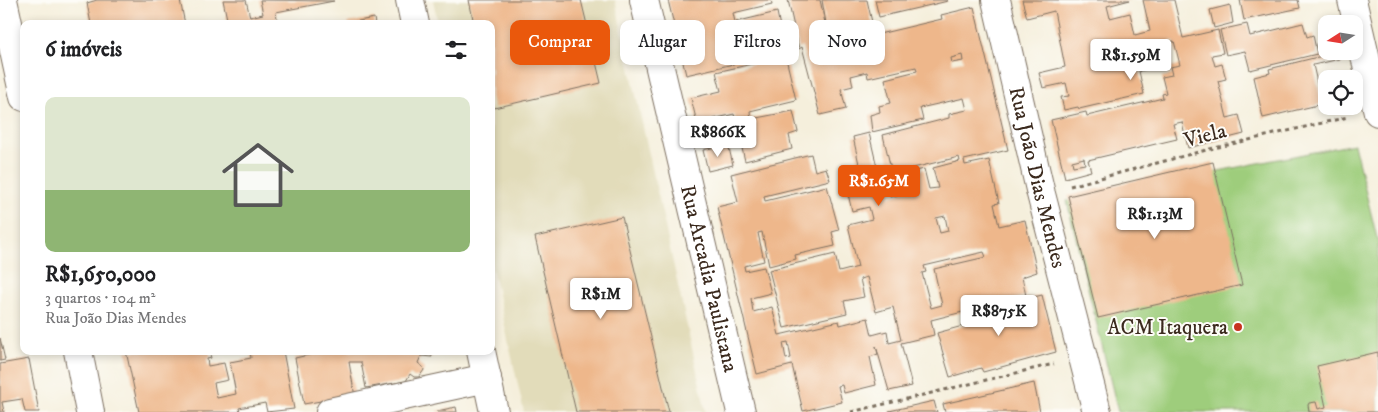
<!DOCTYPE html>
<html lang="pt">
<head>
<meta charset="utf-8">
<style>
	:root { --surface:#fff; --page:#f6f6f6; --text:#202124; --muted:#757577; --accent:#ea580c }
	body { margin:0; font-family:"IM FELL DW Pica",serif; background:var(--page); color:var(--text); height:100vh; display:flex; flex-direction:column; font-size:19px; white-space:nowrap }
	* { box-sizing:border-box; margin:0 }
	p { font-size:16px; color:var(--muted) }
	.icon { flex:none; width:28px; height:28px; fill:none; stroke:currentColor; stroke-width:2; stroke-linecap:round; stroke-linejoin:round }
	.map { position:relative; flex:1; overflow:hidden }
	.panel { position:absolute; left:20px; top:20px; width:475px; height:335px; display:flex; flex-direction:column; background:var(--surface); border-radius:10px; box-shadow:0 2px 8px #0003 }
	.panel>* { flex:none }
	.guide { position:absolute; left:510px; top:20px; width:475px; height:45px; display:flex; gap:10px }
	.needle { width:32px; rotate:258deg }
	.controls { position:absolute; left:1318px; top:15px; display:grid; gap:10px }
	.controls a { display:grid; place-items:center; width:45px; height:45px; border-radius:10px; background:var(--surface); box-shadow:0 2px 8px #0003; font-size:25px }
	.price { position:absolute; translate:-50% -42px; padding:0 11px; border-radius:5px; background:#fff; color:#222; font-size:16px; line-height:32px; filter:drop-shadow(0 1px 2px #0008) }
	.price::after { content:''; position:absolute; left:50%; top:30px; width:15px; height:11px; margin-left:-8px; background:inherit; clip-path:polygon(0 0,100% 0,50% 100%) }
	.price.current { background:var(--accent); color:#fff }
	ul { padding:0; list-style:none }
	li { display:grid; align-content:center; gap:10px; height:265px; padding:0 25px }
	li span { display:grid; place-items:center; height:155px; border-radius:10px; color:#555 }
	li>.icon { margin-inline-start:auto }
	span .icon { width:90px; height:90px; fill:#fffc; stroke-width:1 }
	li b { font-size:21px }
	h2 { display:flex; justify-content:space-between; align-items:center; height:60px; padding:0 25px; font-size:21px }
	.pill { padding:0 18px; border-radius:10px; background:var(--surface); box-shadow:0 2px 8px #0003; font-size:18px; line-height:45px }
	.pill.current { background:var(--accent); color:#fff }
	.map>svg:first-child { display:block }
	.built { fill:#e2dcba }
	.green { fill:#9ecd7b; stroke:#6c7c4c }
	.building { fill:#eeb78b; fill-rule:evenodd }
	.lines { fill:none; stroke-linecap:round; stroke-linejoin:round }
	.minor-casing { stroke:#7c6f60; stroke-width:30 }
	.tertiary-casing { stroke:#7c6f60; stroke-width:30 }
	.path { stroke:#7c6f60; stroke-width:3; stroke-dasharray:4 4; stroke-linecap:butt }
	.minor { stroke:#fff; stroke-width:28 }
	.tertiary { stroke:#fff; stroke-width:28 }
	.poi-dot { fill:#c8321e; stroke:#fdfcf7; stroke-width:2 }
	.labels { text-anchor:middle; stroke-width:4; stroke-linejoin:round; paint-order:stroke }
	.street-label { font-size:21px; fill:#3b2a1e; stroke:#fdfcf7 }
	.poi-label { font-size:21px; fill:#3b2a1e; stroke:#fdfcf7; text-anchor:end }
</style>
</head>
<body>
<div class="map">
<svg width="1378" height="412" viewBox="0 0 1378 412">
	<rect width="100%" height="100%" fill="#fdfcf7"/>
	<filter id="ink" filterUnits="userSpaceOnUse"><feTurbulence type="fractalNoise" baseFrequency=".02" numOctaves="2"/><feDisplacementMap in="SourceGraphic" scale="10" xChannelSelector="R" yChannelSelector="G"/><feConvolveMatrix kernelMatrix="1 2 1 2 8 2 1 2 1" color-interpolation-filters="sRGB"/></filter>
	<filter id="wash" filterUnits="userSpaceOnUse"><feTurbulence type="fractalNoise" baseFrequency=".0096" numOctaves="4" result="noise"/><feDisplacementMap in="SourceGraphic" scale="20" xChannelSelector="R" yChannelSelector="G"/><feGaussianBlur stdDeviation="1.12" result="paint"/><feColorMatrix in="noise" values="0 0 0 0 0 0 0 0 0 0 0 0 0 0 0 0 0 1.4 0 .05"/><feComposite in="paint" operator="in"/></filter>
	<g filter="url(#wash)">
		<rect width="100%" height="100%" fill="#f5efdc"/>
		<!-- built -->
		<polygon class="built" points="433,0 615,0 706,412 524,412 491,263 491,24 438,24"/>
		<!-- green -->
		<polygon class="green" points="1354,144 1378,242 1378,412 1118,412 1067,201"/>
		<g id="blocks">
			<!-- building -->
			<g class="building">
				<polygon points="97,0 180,0 185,24 91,24 87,3"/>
				<polygon points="223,0 246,0 250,17 263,14 260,0 334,1 276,12 278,24 228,24"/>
				<polygon points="469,0 581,0 601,83 494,108 491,96 491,24 474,24"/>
				<polygon points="668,0 771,0 772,4 733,13 735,22 777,12 785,52 686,75"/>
				<path d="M 788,0 L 820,0 L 829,41 L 822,0 L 867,0 L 874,31 L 842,39 L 844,48 L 860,45 L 858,39 L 942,19 L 941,15 L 974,7 L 1008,150 L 964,160 L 965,165 L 989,160 L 999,203 L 994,204 L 999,226 L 1025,220 L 1037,272 L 1022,277 L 1026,296 L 931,320 L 934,335 L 901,343 L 912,386 L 889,391 L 876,346 L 878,354 L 870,357 L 876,385 L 844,393 L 842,385 L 838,386 L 842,402 L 803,411 L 792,365 L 757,374 L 717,207 L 738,202 L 731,174 L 811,154 L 815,171 L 826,168 L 830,180 L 764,196 L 765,201 L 827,186 L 839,230 L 832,232 L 835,246 L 795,255 L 796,259 L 769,266 L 762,232 L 758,233 L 764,261 L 744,266 L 745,271 L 764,267 L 771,293 L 751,298 L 753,312 L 772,307 L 779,335 L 839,321 L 840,325 L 868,318 L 872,335 L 887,331 L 889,343 L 901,340 L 893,307 L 876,312 L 867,277 L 860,279 L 864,297 L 844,301 L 847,313 L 784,328 L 769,270 L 835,254 L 839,272 L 858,267 L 848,225 L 872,219 L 869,207 L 852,211 L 844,177 L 861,173 L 853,137 L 869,133 L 880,180 L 887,178 L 890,197 L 900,194 L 896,176 L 924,169 L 929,189 L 938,188 L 933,168 L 960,161 L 959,157 L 892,173 L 883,135 L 949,118 L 949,114 L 967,110 L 964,98 L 920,108 L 923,120 L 872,132 L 870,115 L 880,112 L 879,106 L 891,103 L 885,79 L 917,71 L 916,67 L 868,78 L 867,72 L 851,76 L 853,86 L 841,89 L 846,109 L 820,115 L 802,47 L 799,49 ZM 962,55 L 963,61 L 952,63 L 951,58 ZM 945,216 L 948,231 L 940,233 L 936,218 ZM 984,252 L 986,257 L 934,269 L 942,305 L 931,308 L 922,273 L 926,272 L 924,266 ZM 788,342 L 791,358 L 786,359 L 783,343 Z"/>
				<polygon points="875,0 947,0 948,1 879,17"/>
				<path d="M 1022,0 L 1130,0 L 1107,6 L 1110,18 L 1130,13 L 1135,35 L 1150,31 L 1143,0 L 1174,0 L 1183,38 L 1218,30 L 1223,53 L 1212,55 L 1215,66 L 1222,64 L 1226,79 L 1218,81 L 1227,118 L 1239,115 L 1244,134 L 1188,148 L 1182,122 L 1173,124 L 1177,139 L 1088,160 L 1091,171 L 1065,178 L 1051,120 L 1086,112 L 1087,116 L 1163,98 L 1162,94 L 1166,93 L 1162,77 L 1172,75 L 1170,67 L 1180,65 L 1174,41 L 1162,43 L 1168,65 L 1139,71 L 1144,94 L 1079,109 L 1078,107 L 1064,110 L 1061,97 L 1069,96 L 1066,83 L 1043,88 L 1039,73 L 1065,67 L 1054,11 L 1027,18 ZM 1084,158 L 1085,164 L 1073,166 L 1072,161 Z"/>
				<polygon points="1240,0 1298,0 1300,8 1244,20"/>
				<polygon points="1230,5 1233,23 1214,28 1210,10"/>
				<polygon points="374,18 375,24 348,24 348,23"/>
				<polygon points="1303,23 1307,37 1313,35 1317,54 1250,70 1245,51 1226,55 1220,30 1247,24 1250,36"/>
				<polygon points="1338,52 1340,59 1313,65 1322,104 1263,118 1254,77 1270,73 1269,69"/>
				<polygon points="785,54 796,100 750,111 751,119 793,111 798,132 789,135 792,149 745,161 734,114 697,123 691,98 721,91 716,72 766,61 765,58"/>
				<polygon points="728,144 733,165 708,171 703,150"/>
				<polygon points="1213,162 1242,285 1098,318 1068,196"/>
				<polygon points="622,217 669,412 576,412 535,237"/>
				<polygon points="1042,295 1056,352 983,372 981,368 950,377 937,333 970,324 967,313"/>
				<polygon points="0,338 5,360 0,361"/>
				<polygon points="126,351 209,351 211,358 207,359 208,366 224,363 228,380 214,383 217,398 236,394 230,362 251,358 250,351 283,351 294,409 267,412 265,403 239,408 240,412 139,412"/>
				<polygon points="326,351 431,351 432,357 421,356 418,363 423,367 424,370 419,377 414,377 410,374 406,381 366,388 361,362 349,362 355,397 337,398 304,404 295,358"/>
				<polygon points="1378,352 1378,412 1309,412 1308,405 1309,403 1316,402 1318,409 1326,407 1317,366"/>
				<polygon points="29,359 39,412 25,412 22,399 2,402 4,412 0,412 0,364"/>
				<polygon points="1034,383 1040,412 945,412 943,404"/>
				<polygon points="934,401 937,412 889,412 889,411"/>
				<polygon points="456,407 457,412 437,412 437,411"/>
			</g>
		</g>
	</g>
	<g filter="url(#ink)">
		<use href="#blocks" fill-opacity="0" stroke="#7c6f60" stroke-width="1"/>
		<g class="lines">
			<!-- minor casing -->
			<g class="minor-casing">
				<g id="minor">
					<polyline points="410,0 415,24"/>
					<path id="s1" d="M 644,0 L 741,412"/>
					<path id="s2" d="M 996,0 L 1041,194 L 1097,412"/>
					<polyline points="1352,0 1378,112"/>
					<polyline points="481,351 494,412"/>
					<polyline points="330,412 487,378"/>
				</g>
			</g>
			<!-- tertiary casing -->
			<g class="tertiary-casing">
				<g id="tertiary">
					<polyline points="3,0 24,97"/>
					<polyline points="78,351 90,412"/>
				</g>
			</g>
			<!-- path -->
			<g class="path">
				<polyline points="1070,186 1210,149 1348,117"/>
				<polyline points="851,412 1054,364"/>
			</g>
			<!-- minor -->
			<use href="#minor" class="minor"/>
			<!-- tertiary -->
			<use href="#tertiary" class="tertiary"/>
		</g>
	</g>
	<!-- markers -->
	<circle class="poi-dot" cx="1238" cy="327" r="5"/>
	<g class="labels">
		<!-- street labels -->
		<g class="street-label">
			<text transform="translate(1205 135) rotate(-14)" y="7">Viela</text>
			<text dy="7" stroke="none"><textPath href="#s2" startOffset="182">Rua João Dias Mendes</textPath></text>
			<text dy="7" stroke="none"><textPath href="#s1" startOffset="286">Rua Arcadia Paulistana</textPath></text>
		</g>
		<!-- poi labels -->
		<g class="poi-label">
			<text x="1228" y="334">ACM Itaquera</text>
		</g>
	</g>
</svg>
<div class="controls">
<a><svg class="needle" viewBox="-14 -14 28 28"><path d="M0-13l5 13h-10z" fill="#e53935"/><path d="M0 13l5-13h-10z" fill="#757577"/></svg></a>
<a><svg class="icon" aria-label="locate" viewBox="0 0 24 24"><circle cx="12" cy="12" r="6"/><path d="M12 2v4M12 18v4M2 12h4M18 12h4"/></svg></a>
</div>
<b class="price" style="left:1131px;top:81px">R$1.59M</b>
<b class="price" style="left:718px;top:158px">R$866K</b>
<b class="price current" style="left:879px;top:207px">R$1.65M</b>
<b class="price" style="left:1155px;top:240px">R$1.13M</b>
<b class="price" style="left:601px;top:320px">R$1M</b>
<b class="price" style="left:999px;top:337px">R$875K</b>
<div class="guide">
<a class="pill current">Comprar</a>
<a class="pill">Alugar</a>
<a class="pill">Filtros</a>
<a class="pill">Novo</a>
</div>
<section class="panel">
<h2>6 imóveis<svg class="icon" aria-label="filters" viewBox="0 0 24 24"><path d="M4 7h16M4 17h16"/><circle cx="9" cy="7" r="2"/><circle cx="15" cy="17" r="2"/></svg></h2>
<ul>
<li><span style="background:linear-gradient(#dfe7d0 60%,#8fb573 0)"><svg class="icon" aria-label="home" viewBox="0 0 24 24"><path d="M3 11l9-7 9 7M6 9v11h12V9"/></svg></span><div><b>R$1,650,000</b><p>3 quartos · 104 m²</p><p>Rua João Dias Mendes</p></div></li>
</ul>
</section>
</div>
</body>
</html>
